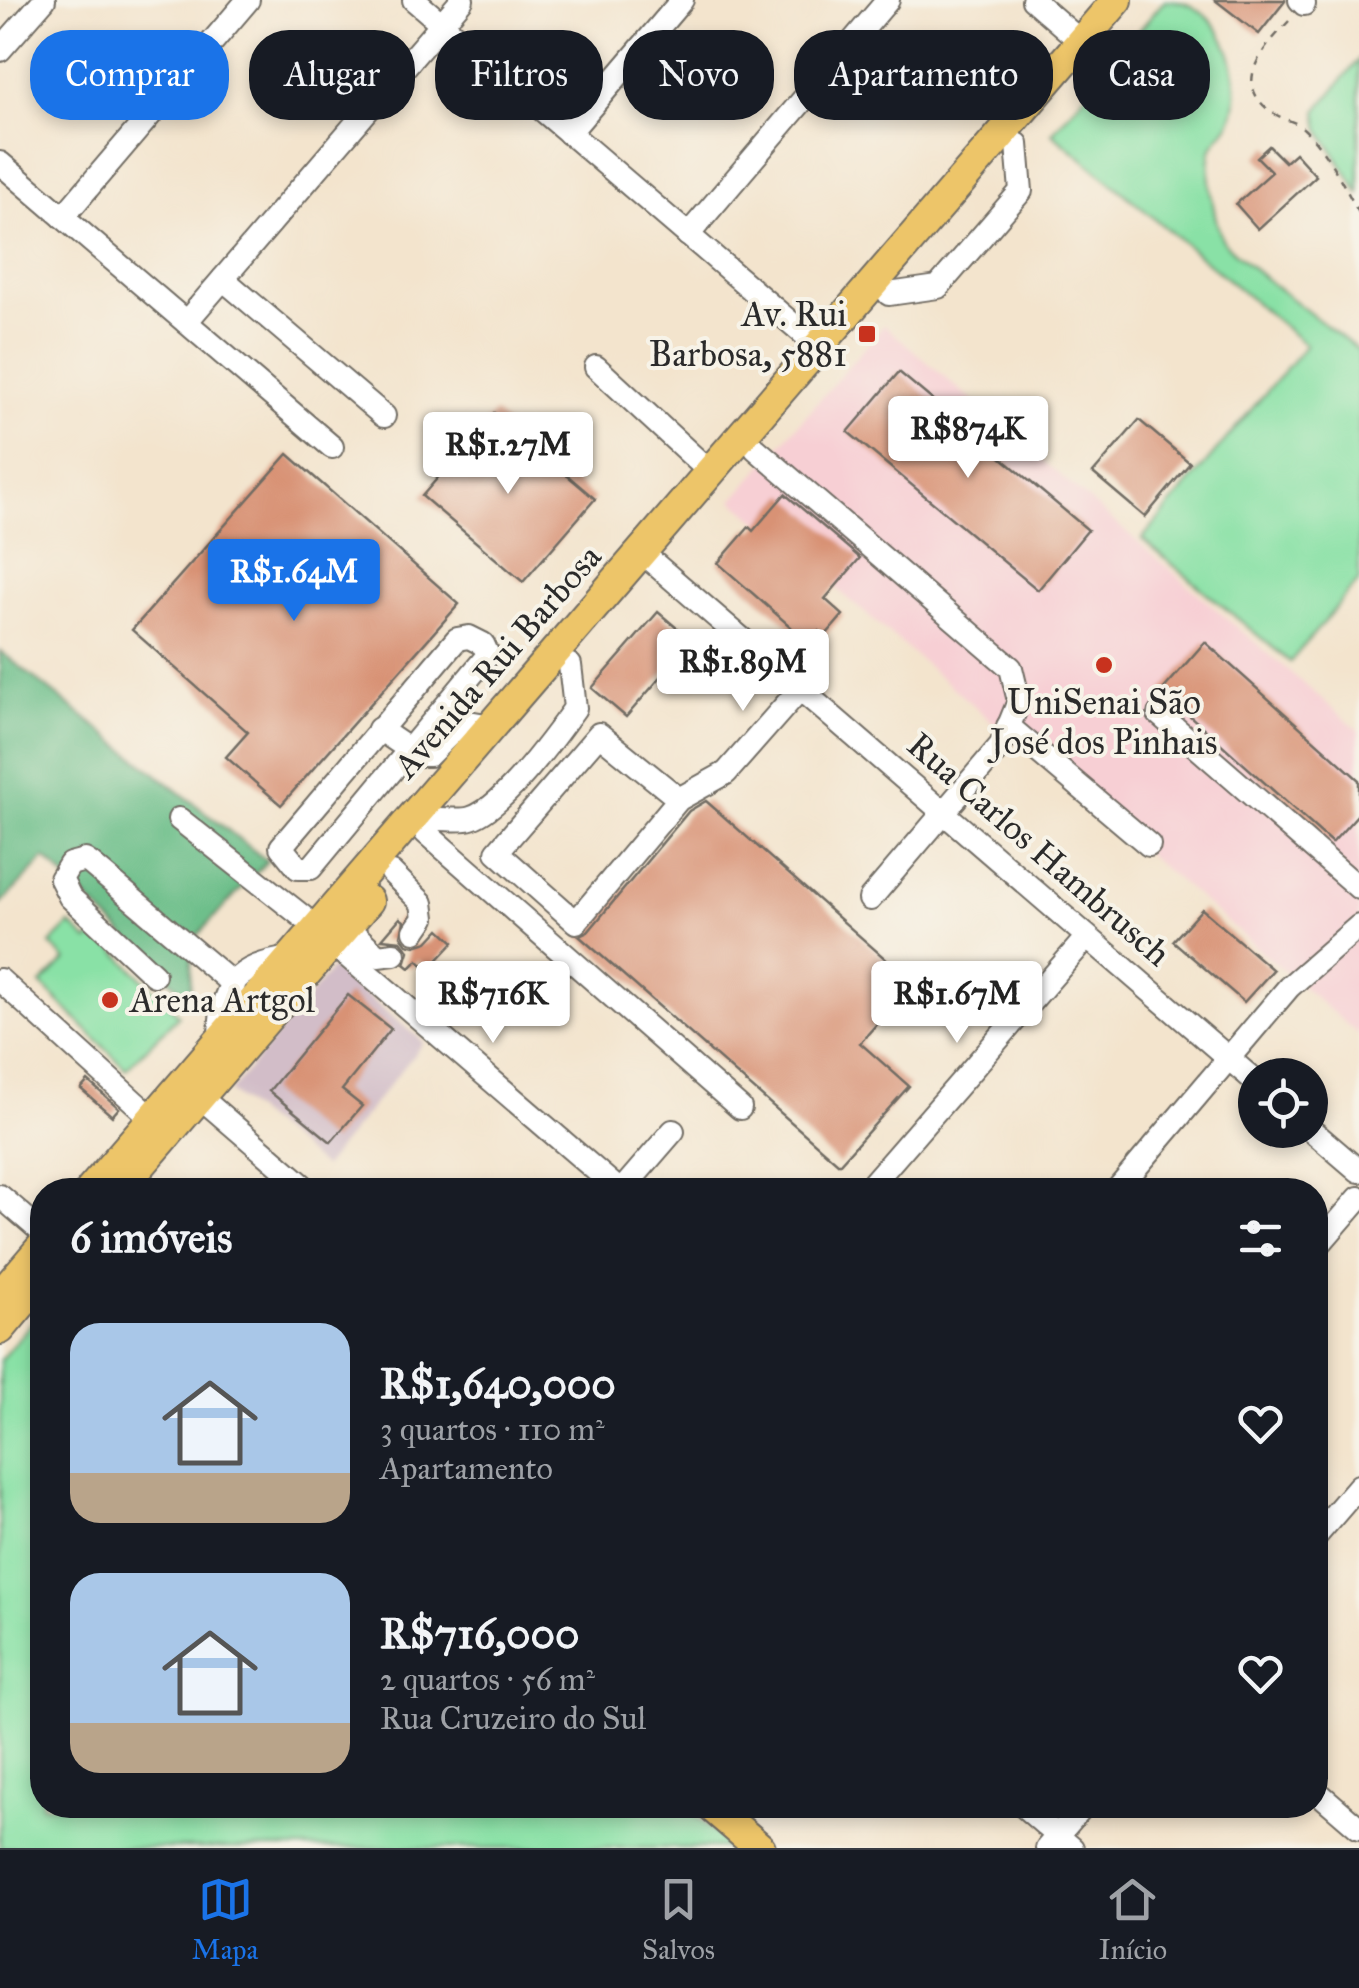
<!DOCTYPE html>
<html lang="pt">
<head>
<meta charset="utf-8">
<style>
	:root { --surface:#171b24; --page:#242831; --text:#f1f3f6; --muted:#9ea1a6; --line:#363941; --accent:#1a73e8 }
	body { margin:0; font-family:"IM FELL Great Primer",serif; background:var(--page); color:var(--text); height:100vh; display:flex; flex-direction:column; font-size:38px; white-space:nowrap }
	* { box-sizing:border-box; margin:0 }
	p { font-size:32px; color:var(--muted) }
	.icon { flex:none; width:55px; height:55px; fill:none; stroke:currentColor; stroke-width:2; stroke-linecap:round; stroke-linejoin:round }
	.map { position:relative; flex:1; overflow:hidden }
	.drawer { position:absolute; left:30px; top:1178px; width:1298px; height:640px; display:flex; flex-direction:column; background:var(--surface); border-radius:40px; box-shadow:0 5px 15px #0003 }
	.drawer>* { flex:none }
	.top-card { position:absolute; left:30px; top:30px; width:1300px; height:90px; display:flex; gap:20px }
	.fabs { position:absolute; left:1238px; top:1058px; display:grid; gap:20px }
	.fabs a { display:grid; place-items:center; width:90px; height:90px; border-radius:50%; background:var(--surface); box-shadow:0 5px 15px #0003; font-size:50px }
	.price { position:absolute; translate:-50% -85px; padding:0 22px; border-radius:10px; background:#fff; color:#222; font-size:32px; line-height:65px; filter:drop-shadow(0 2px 5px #0008) }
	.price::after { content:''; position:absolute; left:50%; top:60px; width:30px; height:22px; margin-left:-15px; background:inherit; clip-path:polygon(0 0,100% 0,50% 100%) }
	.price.active { background:var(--accent); color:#fff }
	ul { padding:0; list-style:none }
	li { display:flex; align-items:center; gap:30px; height:250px; padding:0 40px }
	li span { display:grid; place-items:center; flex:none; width:280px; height:200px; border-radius:30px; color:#555 }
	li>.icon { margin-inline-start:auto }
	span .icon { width:120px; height:120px; fill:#fffc; stroke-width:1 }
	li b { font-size:42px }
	h2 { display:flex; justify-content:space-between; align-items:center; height:120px; padding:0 40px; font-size:42px }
	.chip { padding:0 35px; border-radius:40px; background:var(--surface); box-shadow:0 5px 15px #0003; font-size:35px; line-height:90px }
	.chip.active { background:var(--accent); color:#fff }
	.tabs { display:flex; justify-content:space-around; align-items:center; height:140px; border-top:2px solid var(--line); background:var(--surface); font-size:28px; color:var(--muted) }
	.tabs a { display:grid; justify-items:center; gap:5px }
	.tabs .active { color:var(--accent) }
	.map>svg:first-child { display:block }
	.built { fill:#f7cfd4 }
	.industrial { fill:#d2bdc8 }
	.green { fill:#89e1a6; stroke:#5a8668; stroke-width:2.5 }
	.forest { fill:#6ebf8b; stroke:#4c755b; stroke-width:2.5 }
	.building { fill:#d89275 }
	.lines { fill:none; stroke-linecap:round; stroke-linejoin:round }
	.minor-casing { stroke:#716c64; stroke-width:26 }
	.major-casing { stroke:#716c64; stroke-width:34 }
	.path { stroke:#716c64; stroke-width:2.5; stroke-dasharray:8 8; stroke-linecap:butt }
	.minor { stroke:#fff; stroke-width:22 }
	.major { stroke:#edc569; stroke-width:30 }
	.poi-dot { fill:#c8321e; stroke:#f7f3e8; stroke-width:4 }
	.labels { text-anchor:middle; stroke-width:8; stroke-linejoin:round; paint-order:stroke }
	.poi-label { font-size:35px; fill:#2b2b2b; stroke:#f7f3e8; text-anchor:end }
	.street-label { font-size:35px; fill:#2b2b2b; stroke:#f7f3e8 }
</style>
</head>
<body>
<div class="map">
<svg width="1359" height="1848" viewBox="0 0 1359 1848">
	<rect width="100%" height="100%" fill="#f7f3e8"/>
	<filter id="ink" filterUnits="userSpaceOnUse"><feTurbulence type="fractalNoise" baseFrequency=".01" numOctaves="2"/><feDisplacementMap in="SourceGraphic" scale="20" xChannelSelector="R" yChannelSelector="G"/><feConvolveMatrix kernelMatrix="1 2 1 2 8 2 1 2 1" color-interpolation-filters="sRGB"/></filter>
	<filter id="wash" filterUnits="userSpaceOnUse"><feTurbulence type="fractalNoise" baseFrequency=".0048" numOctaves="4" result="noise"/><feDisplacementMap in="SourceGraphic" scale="40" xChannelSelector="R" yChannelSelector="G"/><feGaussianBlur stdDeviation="2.25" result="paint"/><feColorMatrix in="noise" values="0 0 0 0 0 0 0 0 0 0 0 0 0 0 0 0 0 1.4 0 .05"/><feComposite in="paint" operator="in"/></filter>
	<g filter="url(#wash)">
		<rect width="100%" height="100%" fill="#f3e4cd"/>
		<!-- built -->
		<polygon class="built" points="884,325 1359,731 1359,1035 733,500"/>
		<!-- industrial -->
		<polygon class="industrial" points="332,968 424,1042 323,1167 230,1092"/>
		<!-- green -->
		<g class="green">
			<path d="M 1165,0 C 1219,0 1246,69 1233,116 C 1230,128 1217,136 1212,148 C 1205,169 1214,218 1222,239 C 1229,254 1338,334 1359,351 L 1359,580 L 1290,662 L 1142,539 L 1306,345 L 1052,133 Z"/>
			<polygon points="1359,59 1359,193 1320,130 1317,111"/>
			<polygon points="70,924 88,941 97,933 179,1015 126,1069 41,984 66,960 50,944"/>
			<polygon points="42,1311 42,1805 683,1805 733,1848 0,1848 0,1360"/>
		</g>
		<!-- forest -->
		<polygon class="forest" points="0,651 267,861 192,941 190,999 45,858 0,905"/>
		<g id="blocks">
			<!-- building -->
			<g class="building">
				<polygon points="1215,0 1285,0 1285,1 1259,34"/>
				<polygon points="1269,146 1285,162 1295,153 1316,176 1258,229 1236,204 1272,172 1257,157"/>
				<polygon points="899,372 1088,530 1038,590 848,432"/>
				<polygon points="494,413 595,499 523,582 422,496"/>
				<polygon points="1139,420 1190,463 1145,517 1093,473"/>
				<polygon points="288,454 459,604 281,805 226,757 248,732 132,630"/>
				<polygon points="785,494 860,558 825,599 843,615 825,636 819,631 806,646 788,631 791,627 718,563 749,527 753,531"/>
				<polygon points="658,612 692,641 626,717 592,688"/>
				<polygon points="1205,642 1359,780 1359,813 1332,843 1162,691"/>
				<polygon points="706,801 913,983 860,1043 909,1086 839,1164 579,936 588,932 689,811"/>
				<polygon points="1202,909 1273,970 1244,1002 1173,941"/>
				<polygon points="400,918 404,921 401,936 407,944 415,946 428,942 440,929 454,942 428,970 418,960 410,968 405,964 409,951 401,941 382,939"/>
				<polygon points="348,995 391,1029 342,1090 362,1106 331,1142 269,1091"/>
				<polygon points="88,1081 119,1108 112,1116 81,1089"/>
			</g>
		</g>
	</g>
	<g filter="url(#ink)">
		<use href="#blocks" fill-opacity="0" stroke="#716c64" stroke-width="2.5"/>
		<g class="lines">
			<!-- minor casing -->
			<g class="minor-casing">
				<g id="minor">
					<polyline points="414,0 818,346"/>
					<polyline points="1033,0 1095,54"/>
					<polyline points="1300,0 1304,4"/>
					<polyline points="0,50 44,0"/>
					<polyline points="569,133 682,0"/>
					<polyline points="0,163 332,447"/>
					<polyline points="63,217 248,0"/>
					<polyline points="688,235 888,0"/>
					<polyline points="223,279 384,416"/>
					<polyline points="889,294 938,287 1021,191 1017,144"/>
					<polyline points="186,322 462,0"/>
					<polyline points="596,367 710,472"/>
					<polyline points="756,449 1011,668 1019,701 1001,745 870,899"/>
					<polyline points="641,552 1255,1081"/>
					<polygon points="469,637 483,644 488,655 311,868 298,868 281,847 457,639"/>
					<polyline points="1159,714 1359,888"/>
					<polyline points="1008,726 1149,845"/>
					<polyline points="379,729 410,750 420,755 429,755 463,721 491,726"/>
					<polyline points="679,799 599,734 497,852 576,922 679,799 726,773 800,689"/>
					<polyline points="179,819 317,928"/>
					<path d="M 438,819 C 448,819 462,821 471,818 C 503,808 555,736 575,708 L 570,665"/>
					<polyline points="426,833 740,1108"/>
					<polyline points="392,873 422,903 424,918 415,931"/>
					<polyline points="346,926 378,956 394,954"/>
					<polyline points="332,943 619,1190"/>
					<polyline points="154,975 70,897 61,879 70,864 85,860 91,864 234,985"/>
					<polyline points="0,980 153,1119"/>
					<path d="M 220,1041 C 220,985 235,966 291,958"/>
					<polyline points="200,1097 308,1190"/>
					<polyline points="1310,1129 1359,1171"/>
					<polyline points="622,1190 673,1131"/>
					<polyline points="867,1190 1087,937"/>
					<polyline points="1117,1190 1289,987 1359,926"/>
					<polyline points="0,1196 42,1232"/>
					<polyline points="1315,1249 1359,1198"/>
					<polyline points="1315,1537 1359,1486"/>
					<polyline points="1315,1790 1359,1828"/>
					<polyline points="1022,1805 1072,1848"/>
					<polyline points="1047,1848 1084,1805"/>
				</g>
			</g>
			<!-- major casing -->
			<g class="major-casing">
				<g id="major">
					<polyline points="91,1190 1117,0"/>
					<polyline points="119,1190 368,901"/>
					<polyline points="0,1296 42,1247"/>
					<polyline points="0,1329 42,1279"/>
					<polyline points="710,1805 760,1848"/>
				</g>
			</g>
			<!-- path -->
			<path class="path" d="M 1289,21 C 1267,45 1230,81 1270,111 C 1280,119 1295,120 1304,129 C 1328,152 1343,185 1359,213"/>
			<!-- minor -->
			<use href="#minor" class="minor"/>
			<!-- major -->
			<use href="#major" class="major"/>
		</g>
	</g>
	<!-- markers -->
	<g class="poi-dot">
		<rect x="857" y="324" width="20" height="20" rx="5"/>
		<circle cx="1104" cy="665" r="10"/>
		<circle cx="110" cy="1000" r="10"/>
	</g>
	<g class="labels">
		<!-- poi labels -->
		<g class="poi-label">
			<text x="847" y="326">Av. Rui<tspan x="847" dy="40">Barbosa, 5881</tspan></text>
			<text x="1104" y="714" text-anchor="middle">UniSenai São<tspan x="1104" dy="40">José dos Pinhais</tspan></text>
			<text x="130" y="1012" text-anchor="start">Arena Artgol</text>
		</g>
		<!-- street labels -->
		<g class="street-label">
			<text transform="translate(497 661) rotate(-49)" y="12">Avenida Rui Barbosa</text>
			<text transform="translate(1039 849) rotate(41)" y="12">Rua Carlos Hambrusch</text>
		</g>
	</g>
</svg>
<div class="fabs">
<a><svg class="icon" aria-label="locate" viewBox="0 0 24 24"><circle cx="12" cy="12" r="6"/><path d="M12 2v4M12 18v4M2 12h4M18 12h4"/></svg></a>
</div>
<b class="price" style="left:968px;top:481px">R$874K</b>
<b class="price" style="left:508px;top:497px">R$1.27M</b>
<b class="price active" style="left:294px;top:624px">R$1.64M</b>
<b class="price" style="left:743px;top:714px">R$1.89M</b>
<b class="price" style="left:493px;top:1046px">R$716K</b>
<b class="price" style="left:957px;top:1046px">R$1.67M</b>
<div class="top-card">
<a class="chip active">Comprar</a>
<a class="chip">Alugar</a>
<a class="chip">Filtros</a>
<a class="chip">Novo</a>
<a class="chip">Apartamento</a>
<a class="chip">Casa</a>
</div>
<section class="drawer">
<h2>6 imóveis<svg class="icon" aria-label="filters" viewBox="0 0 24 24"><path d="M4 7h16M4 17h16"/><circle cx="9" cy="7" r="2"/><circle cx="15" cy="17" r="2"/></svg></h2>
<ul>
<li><span style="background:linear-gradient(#a9c7e8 75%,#b9a48a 0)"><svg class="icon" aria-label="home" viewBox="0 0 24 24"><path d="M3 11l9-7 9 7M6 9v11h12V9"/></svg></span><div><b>R$1,640,000</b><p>3 quartos · 110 m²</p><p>Apartamento</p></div><svg class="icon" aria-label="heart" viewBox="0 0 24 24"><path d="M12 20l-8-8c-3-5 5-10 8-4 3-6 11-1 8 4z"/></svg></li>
<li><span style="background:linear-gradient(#a9c7e8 75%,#b9a48a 0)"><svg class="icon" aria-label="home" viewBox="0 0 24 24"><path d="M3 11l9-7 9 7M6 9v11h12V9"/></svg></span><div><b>R$716,000</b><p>2 quartos · 56 m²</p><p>Rua Cruzeiro do Sul</p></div><svg class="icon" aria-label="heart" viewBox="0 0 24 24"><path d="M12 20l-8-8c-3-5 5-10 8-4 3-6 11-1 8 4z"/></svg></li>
</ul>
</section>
</div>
<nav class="tabs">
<a class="active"><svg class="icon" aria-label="map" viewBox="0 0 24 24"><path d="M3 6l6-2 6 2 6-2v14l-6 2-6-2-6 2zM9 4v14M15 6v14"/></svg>Mapa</a>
<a><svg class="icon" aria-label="saved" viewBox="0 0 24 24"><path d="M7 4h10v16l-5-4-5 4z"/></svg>Salvos</a>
<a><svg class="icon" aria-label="home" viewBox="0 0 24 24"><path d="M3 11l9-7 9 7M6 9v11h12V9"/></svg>Início</a>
</nav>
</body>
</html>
